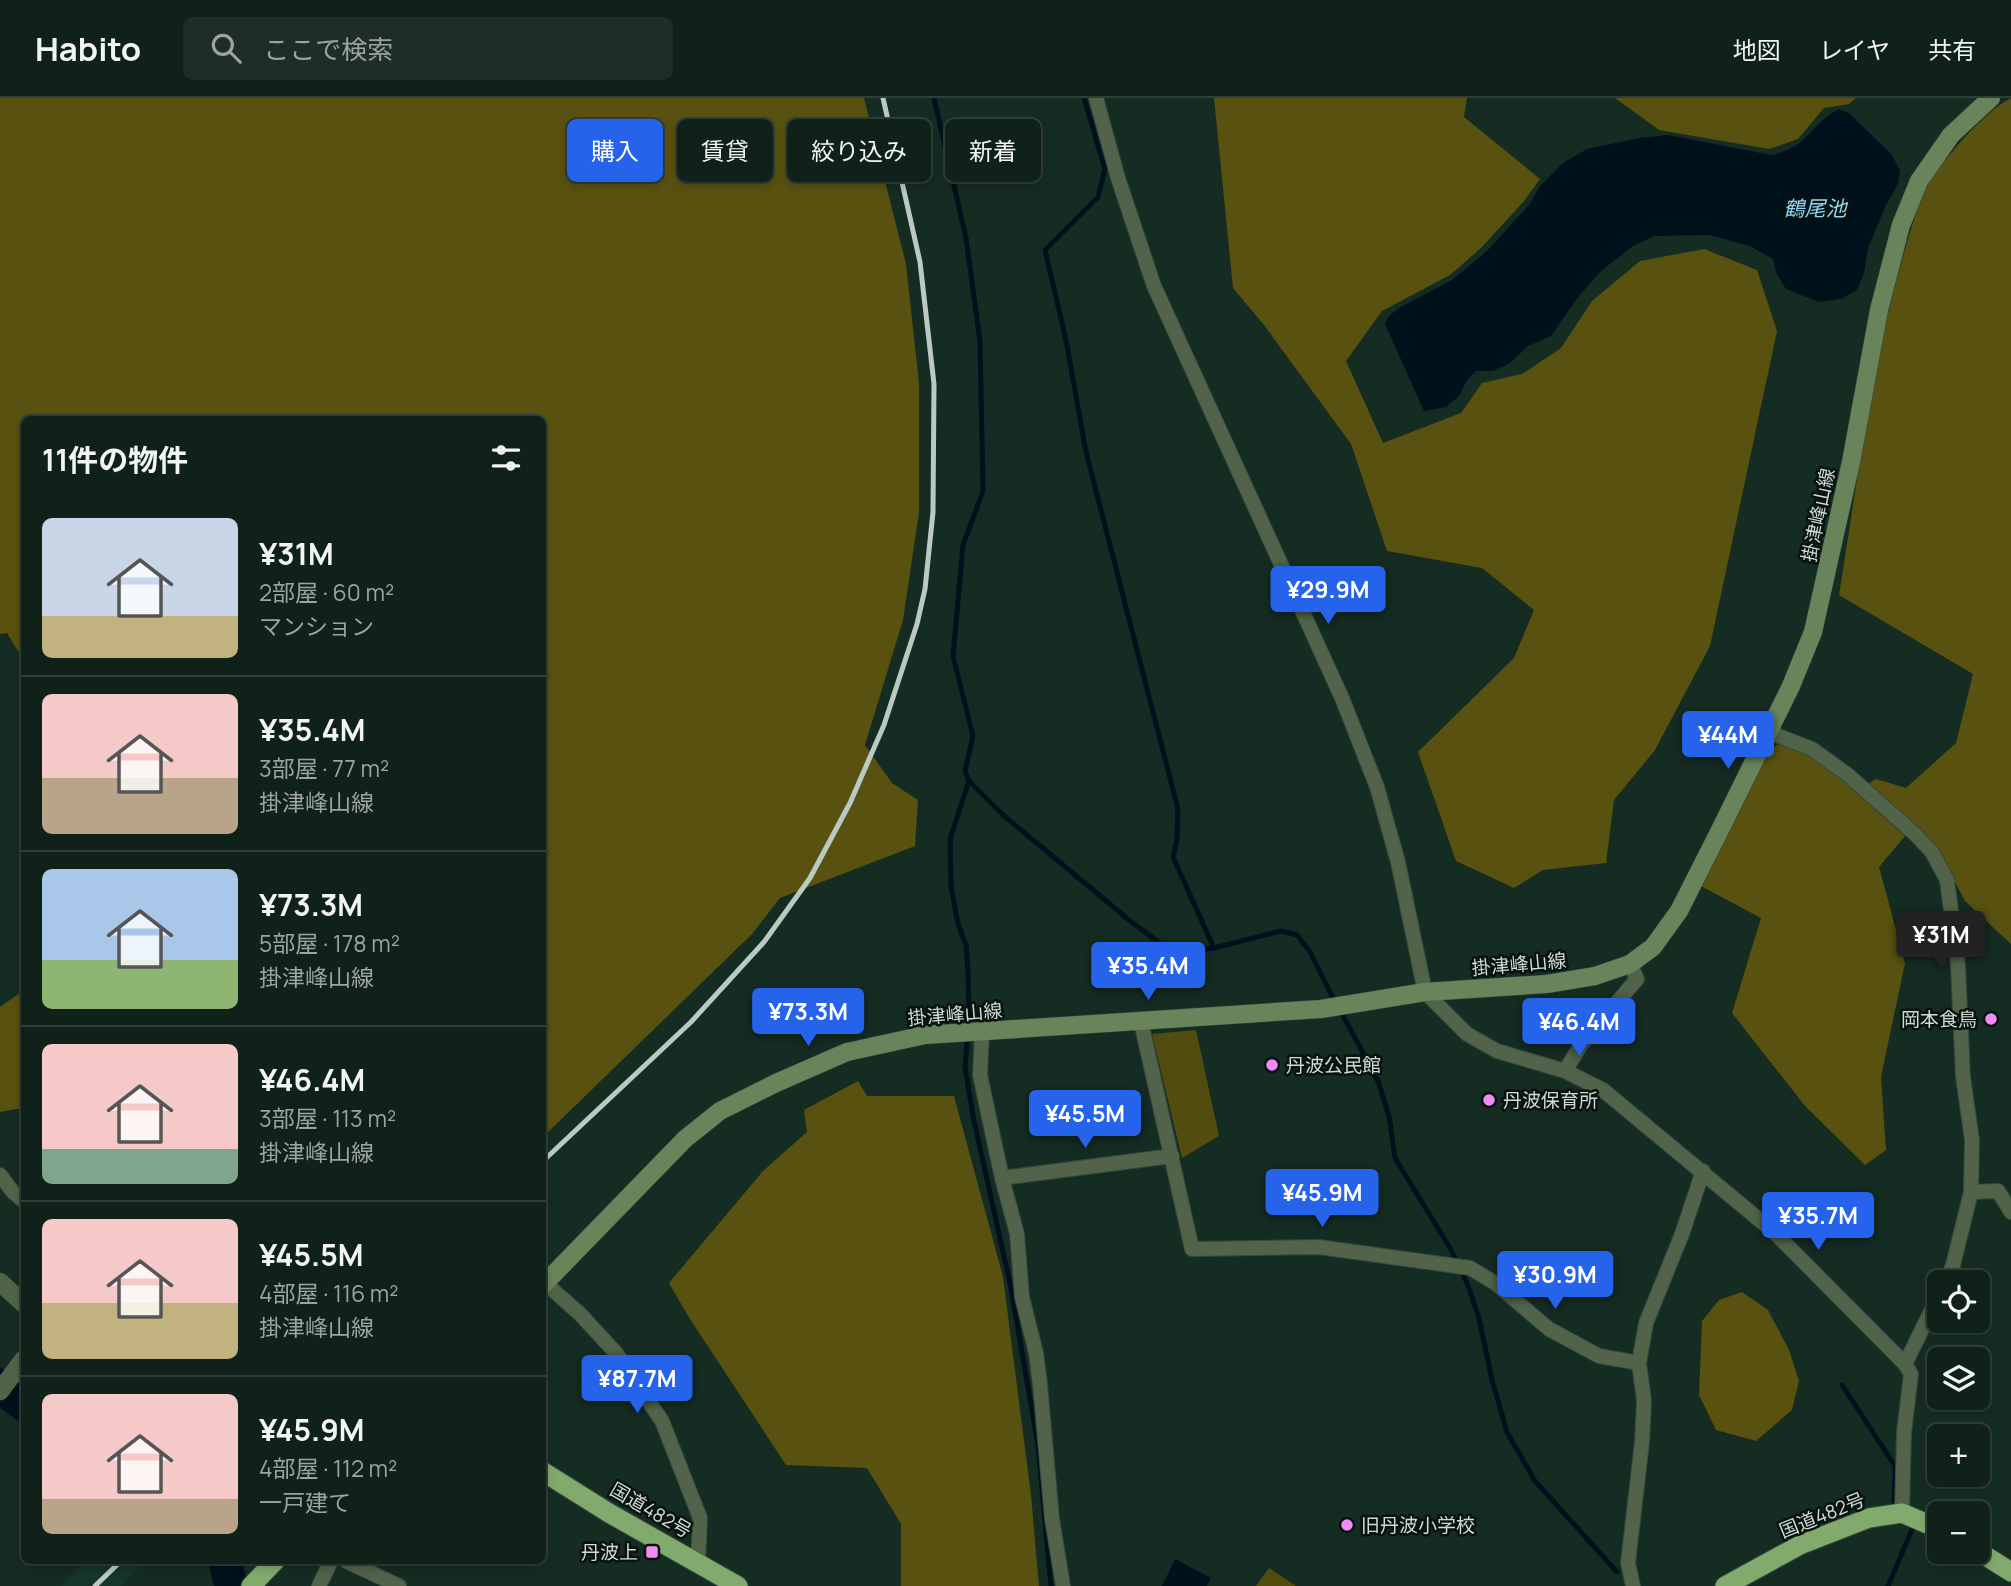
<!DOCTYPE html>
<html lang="ja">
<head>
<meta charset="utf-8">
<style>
	:root { --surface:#10211a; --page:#1e2e27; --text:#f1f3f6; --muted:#9ca3a2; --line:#303e39; --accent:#2563eb }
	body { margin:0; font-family:Manrope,"Noto Sans JP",sans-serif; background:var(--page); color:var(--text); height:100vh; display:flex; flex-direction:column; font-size:26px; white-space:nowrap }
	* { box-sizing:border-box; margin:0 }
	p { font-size:23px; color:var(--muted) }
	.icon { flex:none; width:38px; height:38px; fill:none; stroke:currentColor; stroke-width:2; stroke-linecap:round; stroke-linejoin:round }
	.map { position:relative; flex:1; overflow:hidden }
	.side { position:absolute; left:21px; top:318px; width:525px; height:1148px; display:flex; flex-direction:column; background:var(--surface); border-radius:10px; box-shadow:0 4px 10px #0003,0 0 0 2px var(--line) }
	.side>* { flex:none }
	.top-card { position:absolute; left:567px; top:21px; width:665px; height:63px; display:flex; gap:14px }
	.controls { position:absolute; left:1927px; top:1172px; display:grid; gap:14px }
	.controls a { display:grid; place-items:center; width:63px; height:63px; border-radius:10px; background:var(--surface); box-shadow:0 4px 10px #0003,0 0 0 2px var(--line); font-size:35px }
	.price { position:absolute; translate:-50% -60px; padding:0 16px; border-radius:7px; background:var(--accent); color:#fff; font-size:23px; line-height:46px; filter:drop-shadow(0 2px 4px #0008) }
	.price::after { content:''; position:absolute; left:50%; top:42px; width:21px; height:16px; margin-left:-10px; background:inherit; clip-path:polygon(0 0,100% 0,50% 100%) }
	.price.on { background:#222; color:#fff }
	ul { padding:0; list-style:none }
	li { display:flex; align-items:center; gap:21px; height:175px; padding:0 21px }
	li+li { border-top:2px solid var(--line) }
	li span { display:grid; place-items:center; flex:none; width:196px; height:140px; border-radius:10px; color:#555 }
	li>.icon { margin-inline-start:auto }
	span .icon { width:84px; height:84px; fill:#fffc; stroke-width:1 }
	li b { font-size:30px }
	h2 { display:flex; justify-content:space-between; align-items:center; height:84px; padding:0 21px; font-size:30px }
	.tag { padding:0 24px; border-radius:10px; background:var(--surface); box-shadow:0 4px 10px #0003,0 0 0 2px var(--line); font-size:24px; line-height:63px }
	.tag.on { background:var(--accent); color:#fff }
	header { display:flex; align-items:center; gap:42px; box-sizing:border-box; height:98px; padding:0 35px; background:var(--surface); border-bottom:2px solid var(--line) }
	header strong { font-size:33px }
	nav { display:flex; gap:38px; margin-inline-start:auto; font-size:24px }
	.search { width:490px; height:63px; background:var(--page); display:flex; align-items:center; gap:18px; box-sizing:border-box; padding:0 24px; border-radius:10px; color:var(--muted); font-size:26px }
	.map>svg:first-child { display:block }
	.built { fill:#153529 }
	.green { fill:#524c0e }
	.forest { fill:#585110 }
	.water { fill:#00111c }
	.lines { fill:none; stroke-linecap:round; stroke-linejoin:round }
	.stream { stroke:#00111c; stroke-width:5 }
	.minor-casing { stroke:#334840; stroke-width:16 }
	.tertiary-casing { stroke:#334840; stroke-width:19 }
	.secondary-casing { stroke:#334840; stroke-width:19 }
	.trunk-casing { stroke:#334840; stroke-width:21 }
	.minor { stroke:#516348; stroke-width:14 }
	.tertiary { stroke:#516348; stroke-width:18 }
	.secondary { stroke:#69845a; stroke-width:18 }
	.trunk { stroke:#82aa6d; stroke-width:19 }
	.rail { stroke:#bbc9c3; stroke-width:5 }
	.poi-dot { fill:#f08bf5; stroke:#08120e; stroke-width:2.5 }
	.labels { text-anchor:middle; stroke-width:5; stroke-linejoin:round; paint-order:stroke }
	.street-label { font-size:19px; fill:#cfdcd6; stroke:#08120e }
	.poi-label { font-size:19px; fill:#cfdcd6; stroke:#08120e; text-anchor:start }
	.water-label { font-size:21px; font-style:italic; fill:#93d4f4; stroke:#08120e }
</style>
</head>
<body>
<header>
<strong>Habito</strong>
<div class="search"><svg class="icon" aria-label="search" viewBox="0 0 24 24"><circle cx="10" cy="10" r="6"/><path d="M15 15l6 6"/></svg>ここで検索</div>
<nav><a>地図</a><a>レイヤ</a><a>共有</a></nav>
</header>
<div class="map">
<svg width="2011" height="1488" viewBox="0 0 2011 1488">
	<rect width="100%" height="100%" fill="#152c23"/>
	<!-- built -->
	<polygon class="built" points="86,1463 146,1463 122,1488 61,1488"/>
	<!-- green -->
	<g class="green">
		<polygon points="1196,932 1219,1038 1182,1060 1152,936"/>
		<polygon points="1269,1470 1296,1488 1256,1488"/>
	</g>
	<!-- forest -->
	<g class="forest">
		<polygon points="0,0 864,0 906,166 919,285 919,414 903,522 865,647 892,685 918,702 915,748 780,800 752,836 543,1039 542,322 24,322 24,563 7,535 0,536"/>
		<polygon points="1214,0 1467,0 1464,19 1540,81 1524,103 1481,150 1450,177 1382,213 1346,263 1383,345 1461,315 1482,285 1522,276 1561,250 1592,203 1640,163 1704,151 1757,172 1777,233 1710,548 1655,652 1614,702 1606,765 1543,772 1514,790 1456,763 1418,654 1514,560 1534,512 1482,470 1387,453 1351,346 1264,227 1233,190"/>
		<polygon points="1615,0 1856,0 1849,6 1824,10 1798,41 1769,51 1659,32"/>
		<path d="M 2011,0 L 2011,846 L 1965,803 L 1937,750 L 1868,686 L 1876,681 L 1906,690 L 1956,645 L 1973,576 L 1839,497 C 1856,392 1869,286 1896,184 C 1905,153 1912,122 1925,93 C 1938,66 1985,13 2011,0 Z"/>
		<polygon points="1779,646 1808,654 1843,682 1905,738 1879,769 1905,865 1881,979 1886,1052 1865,1067 1805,1008 1732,915 1761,820 1699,787 1767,652"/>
		<polygon points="24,892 24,1012 22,1010 0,1014 0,909"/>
		<polygon points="858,983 867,998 954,998 1003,1179 1031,1397 1039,1488 901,1488 901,1426 867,1370 786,1367 688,1218 669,1185 763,1073 807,1034 804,1012"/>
		<polygon points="1742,1194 1768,1212 1789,1252 1799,1283 1792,1312 1756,1343 1716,1332 1699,1297 1702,1223 1719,1202"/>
	</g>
	<!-- water -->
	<g class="water">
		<path d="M 1839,11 L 1849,15 L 1892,57 L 1900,73 L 1898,86 L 1886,107 L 1868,150 L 1864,175 L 1857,192 L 1841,201 L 1819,204 L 1786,191 L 1777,176 L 1773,161 L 1750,148 L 1709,137 L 1654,138 L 1633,148 L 1601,173 L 1578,199 L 1551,238 L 1528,248 L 1510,265 L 1493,273 L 1476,273 L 1467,282 L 1459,298 L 1446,309 L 1424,313 L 1385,226 L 1389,218 L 1399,210 L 1452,182 L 1486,154 L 1530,106 L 1540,88 L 1563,65 L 1587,51 L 1640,40 L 1668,37 L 1771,57 C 1811,49 1809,26 1839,11 Z"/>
		<polygon points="1944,823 1946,852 1924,854 1932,827"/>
		<polygon points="0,1269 24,1287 24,1327 0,1310"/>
		<polygon points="1175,1461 1211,1480 1207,1488 1162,1488"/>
		<polygon points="208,1463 242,1463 248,1488 214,1488"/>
	</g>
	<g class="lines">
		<!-- stream -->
		<g class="stream">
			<polyline points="934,0 966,140 980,243 983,393 963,447 953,558 973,638 965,673 969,683 1003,717 1129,822 1166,850 1188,853 1214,850 1281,833 1297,837 1310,854 1335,904"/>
			<polyline points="1084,0 1105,71 1098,99 1045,152 1066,242 1086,354 1178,711 1177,741 1173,759 1214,850"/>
			<polyline points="969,683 950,741 951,788 958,826 966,847 968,872 969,921 965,969 973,1018 1011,1190 1038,1347 1051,1488"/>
			<polyline points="1340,912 1378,983 1389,1018 1395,1060 1450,1150 1467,1185 1479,1220 1492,1282 1507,1334 1535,1383 1617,1474"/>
			<polyline points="1842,1287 1895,1368 1894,1411"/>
			<polyline points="1888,1488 1914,1427 1912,1426"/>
		</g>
		<!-- minor casing -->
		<g class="minor-casing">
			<g id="minor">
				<polyline points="1096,0 1118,80 1154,188 1342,600 1377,689 1398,764 1425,894 1467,936 1497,953 1565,973 1603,992 1774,1134 1905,1266 1911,1276 1904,1334 1902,1415"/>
				<polyline points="1768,634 1812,651 1848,677 1916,737 1932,754 1947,782 1958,867 1963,979 1972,1042 1971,1094 1953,1167 1945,1185"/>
				<polyline points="1141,924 1192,1151 1319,1149 1470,1170 1495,1185 1549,1231 1599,1258 1639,1265"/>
				<polyline points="982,934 980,977 1002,1080 1017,1136 1022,1199 1036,1255 1040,1286 1052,1421 1063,1488"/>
				<polyline points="1565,973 1581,947 1637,881 1630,866"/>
				<polyline points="0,1077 13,1094 24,1103"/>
				<polyline points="1002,1080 1172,1058"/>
				<polyline points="1971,1094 1998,1093 2011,1114"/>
				<polyline points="545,1185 580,1216 616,1255 662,1323 700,1420 698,1465"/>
				<polyline points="1905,1266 1939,1197"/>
				<polyline points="346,1463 399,1488"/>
				<polyline points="319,1488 331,1463"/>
				<polyline points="1633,1488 1628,1465 1642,1344 1644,1303 1639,1265 1646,1225 1682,1136 1703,1073"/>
			</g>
		</g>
		<!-- tertiary casing -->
		<g class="tertiary-casing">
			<g id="tertiary">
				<polyline points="0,1184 24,1206"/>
				<polyline points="0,1293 24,1261"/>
			</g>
		</g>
		<!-- secondary casing -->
		<g class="secondary-casing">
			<polyline id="secondary" points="542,1188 685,1041 720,1013 776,985 847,954 925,937 1321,911 1425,894 1547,886 1595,878 1630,866 1653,849 1679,813 1720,732 1791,588 1813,534 1851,364 1879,212 1901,127 1919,83 1951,37 1991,0"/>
		</g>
		<!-- trunk casing -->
		<g class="trunk-casing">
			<g id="trunk">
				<polyline points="542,1373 609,1415 738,1488"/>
				<polyline points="1978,1453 2011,1474"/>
				<polyline points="251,1488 275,1463"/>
				<polyline points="1725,1488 1800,1447 1869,1420 1902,1415 1939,1431"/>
			</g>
		</g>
		<!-- minor -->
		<use href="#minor" class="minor"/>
		<!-- tertiary -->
		<use href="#tertiary" class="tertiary"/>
		<!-- secondary -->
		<use href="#secondary" class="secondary"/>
		<!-- trunk -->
		<use href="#trunk" class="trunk"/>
		<!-- rail -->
		<g class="rail">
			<polyline points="542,1064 691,924 764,844 810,780 850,705 884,627 917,526 925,491 933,414 934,286 920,164 883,0"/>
			<polyline points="95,1488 121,1463"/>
		</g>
	</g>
	<!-- markers -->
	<g class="poi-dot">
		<circle cx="1991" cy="921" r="7"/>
		<circle cx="1272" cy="967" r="7"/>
		<circle cx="1489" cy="1002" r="7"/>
		<circle cx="1347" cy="1427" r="7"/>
		<rect x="645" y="1447" width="14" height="14" rx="3.5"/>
	</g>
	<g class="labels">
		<!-- street labels -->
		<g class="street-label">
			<text transform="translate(1818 417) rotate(-78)" y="7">掛津峰山線</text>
			<text transform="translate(1519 866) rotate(-5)" y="7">掛津峰山線</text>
			<text transform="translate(955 916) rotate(-5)" y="7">掛津峰山線</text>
			<text transform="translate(651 1412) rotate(30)" y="7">国道482号</text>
			<text transform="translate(1822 1417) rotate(-22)" y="7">国道482号</text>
		</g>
		<!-- poi labels -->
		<g class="poi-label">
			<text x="1977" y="928" text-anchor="end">岡本食鳥</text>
			<text x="1286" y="974">丹波公民館</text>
			<text x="1503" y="1009">丹波保育所</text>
			<text x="1361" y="1434">旧丹波小学校</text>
			<text x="638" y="1461" text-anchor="end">丹波上</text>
		</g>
		<!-- water labels -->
		<g class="water-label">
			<text x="1815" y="118">鶴尾池</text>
		</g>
	</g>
</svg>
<div class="controls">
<a><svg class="icon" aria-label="locate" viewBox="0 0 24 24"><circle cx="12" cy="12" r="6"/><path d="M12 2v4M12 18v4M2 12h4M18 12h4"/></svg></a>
<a><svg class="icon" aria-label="layers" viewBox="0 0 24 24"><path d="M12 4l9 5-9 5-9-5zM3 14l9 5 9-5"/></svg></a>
<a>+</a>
<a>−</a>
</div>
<b class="price" style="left:1328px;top:528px">¥29.9M</b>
<b class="price" style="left:1728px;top:673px">¥44M</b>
<b class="price on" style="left:1941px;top:873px">¥31M</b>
<b class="price" style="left:1148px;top:904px">¥35.4M</b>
<b class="price" style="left:808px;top:950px">¥73.3M</b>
<b class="price" style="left:1579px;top:960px">¥46.4M</b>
<b class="price" style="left:1085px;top:1052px">¥45.5M</b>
<b class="price" style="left:1322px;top:1131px">¥45.9M</b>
<b class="price" style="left:1818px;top:1154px">¥35.7M</b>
<b class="price" style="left:1555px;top:1213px">¥30.9M</b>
<b class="price" style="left:637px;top:1317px">¥87.7M</b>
<div class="top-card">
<a class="tag on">購入</a>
<a class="tag">賃貸</a>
<a class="tag">絞り込み</a>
<a class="tag">新着</a>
</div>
<section class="side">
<h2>11件の物件<svg class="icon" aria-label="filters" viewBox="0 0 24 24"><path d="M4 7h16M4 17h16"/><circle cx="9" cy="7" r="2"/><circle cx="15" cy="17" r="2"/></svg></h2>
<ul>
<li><span style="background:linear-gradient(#c9d6e8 70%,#c2b280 0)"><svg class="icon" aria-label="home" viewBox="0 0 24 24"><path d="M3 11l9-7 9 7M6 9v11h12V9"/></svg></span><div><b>¥31M</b><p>2部屋 · 60 m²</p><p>マンション</p></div></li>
<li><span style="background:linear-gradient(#f6c9c9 60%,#b9a48a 0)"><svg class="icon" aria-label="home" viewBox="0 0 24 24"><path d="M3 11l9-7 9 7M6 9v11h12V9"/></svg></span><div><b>¥35.4M</b><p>3部屋 · 77 m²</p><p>掛津峰山線</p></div></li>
<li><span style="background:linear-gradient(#a9c7e8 65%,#8fb573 0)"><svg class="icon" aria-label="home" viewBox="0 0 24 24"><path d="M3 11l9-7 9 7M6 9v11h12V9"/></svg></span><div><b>¥73.3M</b><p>5部屋 · 178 m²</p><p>掛津峰山線</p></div></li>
<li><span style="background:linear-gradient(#f6c9c9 75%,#7fa58c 0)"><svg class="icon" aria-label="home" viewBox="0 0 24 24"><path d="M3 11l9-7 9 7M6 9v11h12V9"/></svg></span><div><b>¥46.4M</b><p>3部屋 · 113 m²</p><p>掛津峰山線</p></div></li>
<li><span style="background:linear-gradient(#f6c9c9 60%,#c2b280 0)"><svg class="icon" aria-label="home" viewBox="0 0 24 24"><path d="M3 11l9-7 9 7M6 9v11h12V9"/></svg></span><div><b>¥45.5M</b><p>4部屋 · 116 m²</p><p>掛津峰山線</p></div></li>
<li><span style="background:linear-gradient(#f6c9c9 75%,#b9a48a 0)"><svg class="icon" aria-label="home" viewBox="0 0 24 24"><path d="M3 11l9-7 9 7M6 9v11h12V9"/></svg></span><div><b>¥45.9M</b><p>4部屋 · 112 m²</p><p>一戸建て</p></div></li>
</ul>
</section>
</div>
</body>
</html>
